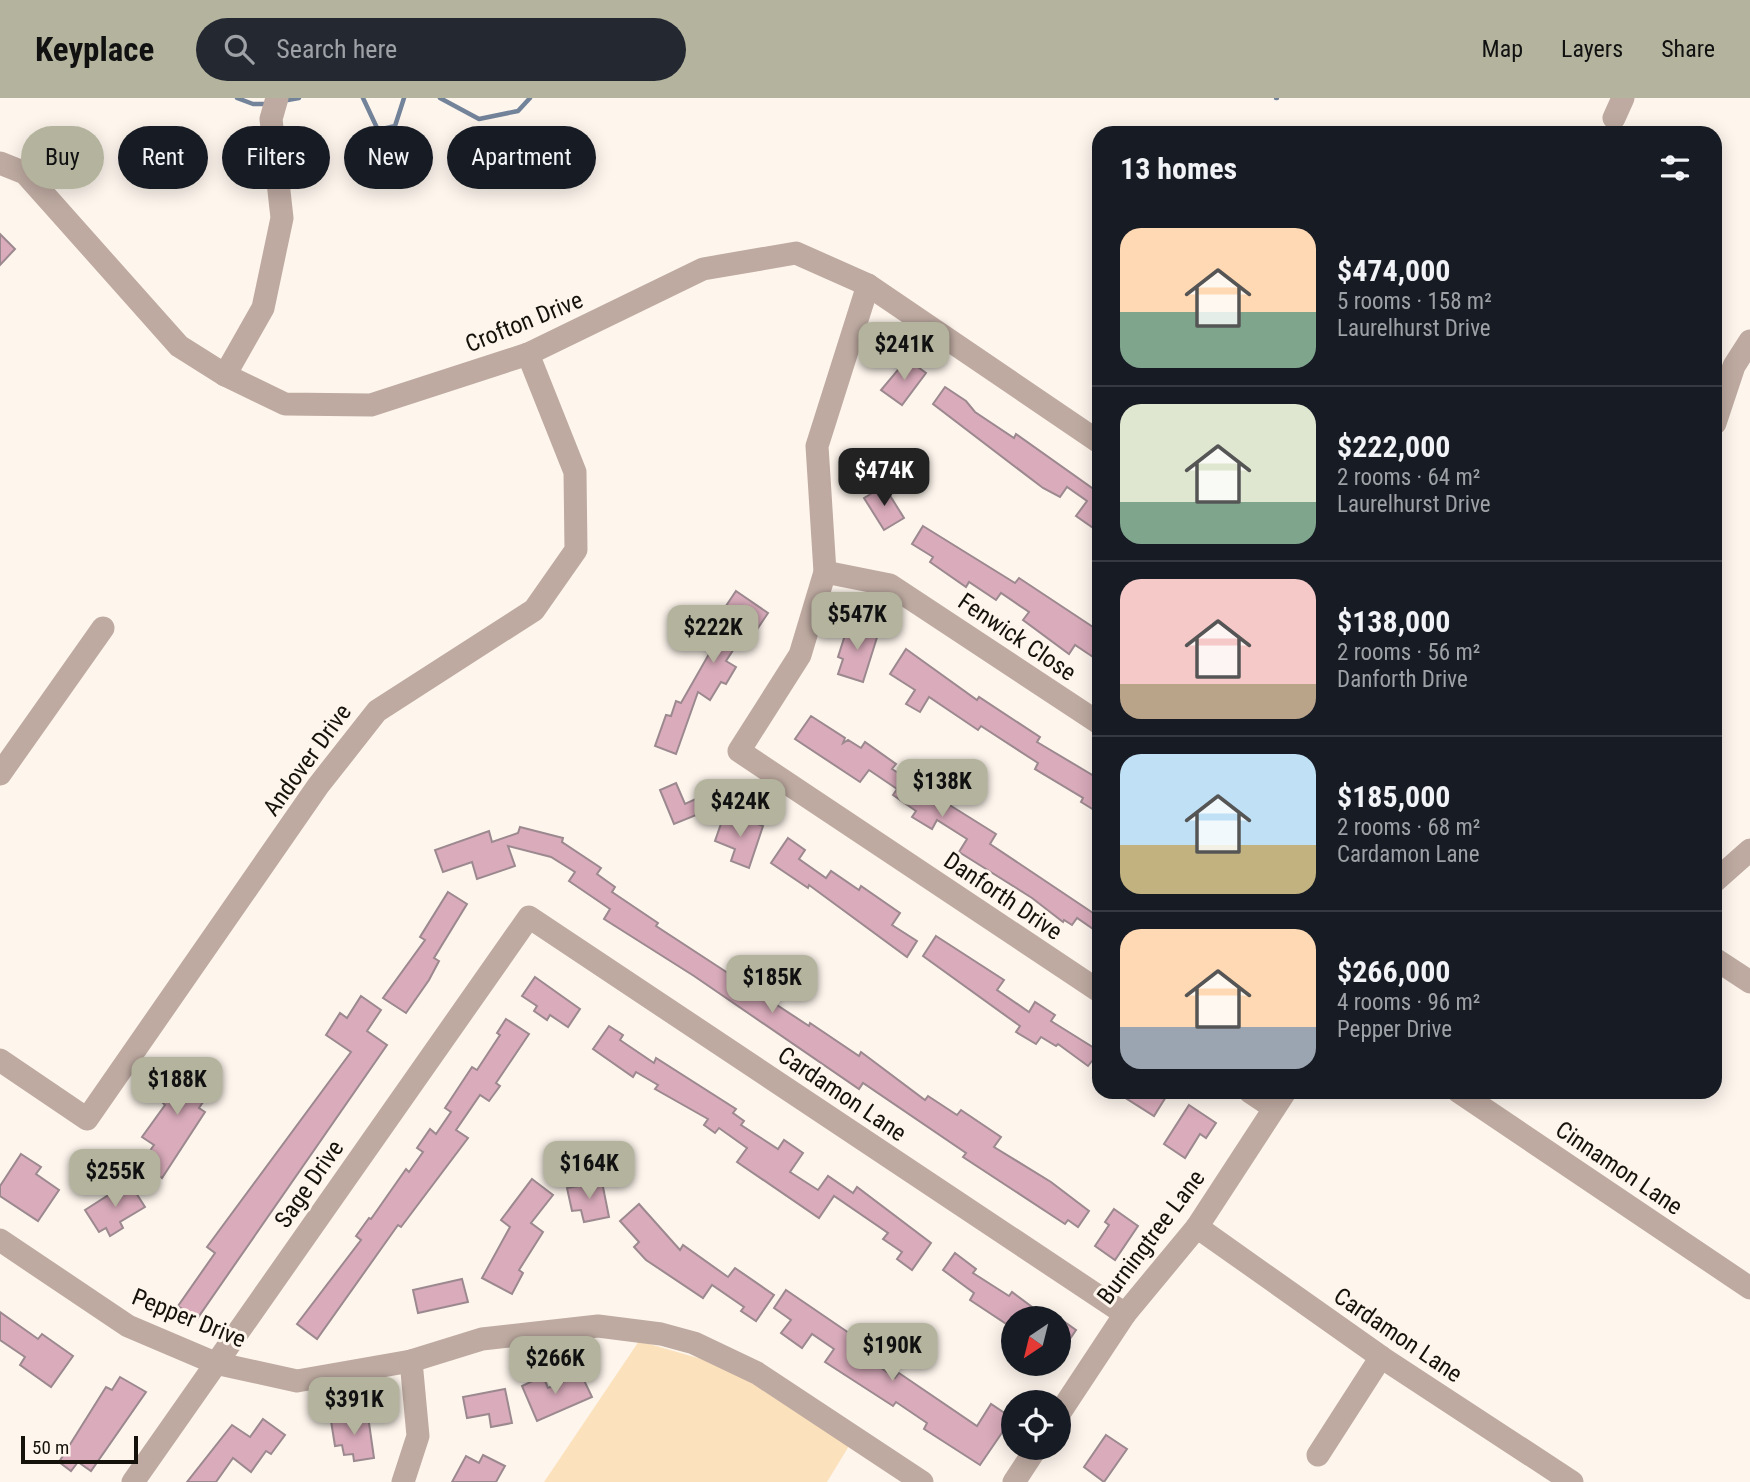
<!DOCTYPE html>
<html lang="en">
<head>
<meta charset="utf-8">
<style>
	:root { --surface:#171b24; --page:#242831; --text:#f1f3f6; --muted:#9ea1a6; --line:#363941; --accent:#b4b49e }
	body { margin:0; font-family:"Roboto Condensed",sans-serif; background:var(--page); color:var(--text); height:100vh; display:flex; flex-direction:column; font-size:26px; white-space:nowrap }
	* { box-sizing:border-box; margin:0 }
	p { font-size:23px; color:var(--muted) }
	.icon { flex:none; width:38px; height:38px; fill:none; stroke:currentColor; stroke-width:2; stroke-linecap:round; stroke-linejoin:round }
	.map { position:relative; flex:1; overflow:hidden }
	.sheet { position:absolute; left:1092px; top:28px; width:630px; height:973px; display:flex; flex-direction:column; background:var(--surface); border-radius:21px; box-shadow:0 4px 18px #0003 }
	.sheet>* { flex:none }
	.hud { position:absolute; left:21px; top:28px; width:665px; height:63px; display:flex; gap:14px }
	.needle { width:46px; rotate:215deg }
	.tools { position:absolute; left:1001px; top:1208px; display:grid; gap:14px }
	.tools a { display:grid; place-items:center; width:70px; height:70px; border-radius:50%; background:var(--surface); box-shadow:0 4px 18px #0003; font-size:35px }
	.scale { position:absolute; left:21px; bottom:18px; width:117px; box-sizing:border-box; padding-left:7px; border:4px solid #15110b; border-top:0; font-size:19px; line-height:24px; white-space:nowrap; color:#15110b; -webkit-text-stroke:5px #fef6ed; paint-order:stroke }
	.price { position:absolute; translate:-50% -60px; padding:0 16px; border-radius:14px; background:var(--accent); color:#111; font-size:23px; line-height:46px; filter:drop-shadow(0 2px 4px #0008) }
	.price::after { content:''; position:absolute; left:50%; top:42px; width:21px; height:16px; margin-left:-10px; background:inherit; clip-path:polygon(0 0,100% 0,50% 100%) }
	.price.on { background:#222; color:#fff }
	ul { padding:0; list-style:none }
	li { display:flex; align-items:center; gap:21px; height:175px; padding:0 28px }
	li+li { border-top:2px solid var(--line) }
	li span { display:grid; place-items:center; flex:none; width:196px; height:140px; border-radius:21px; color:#555 }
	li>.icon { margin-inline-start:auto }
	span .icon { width:84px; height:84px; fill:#fffc; stroke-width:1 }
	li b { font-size:30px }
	h2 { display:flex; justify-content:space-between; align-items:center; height:84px; padding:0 28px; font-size:30px }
	.pill { padding:0 24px; border-radius:32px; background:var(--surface); box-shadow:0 4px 18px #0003; font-size:24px; line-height:63px }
	.pill.on { background:var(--accent); color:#111 }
	header { display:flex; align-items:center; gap:42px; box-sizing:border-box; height:98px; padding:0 35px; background:var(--accent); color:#111 }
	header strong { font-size:33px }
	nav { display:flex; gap:38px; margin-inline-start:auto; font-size:24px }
	.search { width:490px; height:63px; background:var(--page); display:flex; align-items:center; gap:18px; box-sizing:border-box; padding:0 24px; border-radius:38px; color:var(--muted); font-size:26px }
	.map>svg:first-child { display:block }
	.green { fill:#fce1bd }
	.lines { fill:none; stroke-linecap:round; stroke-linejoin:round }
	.stream { stroke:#73839a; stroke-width:4.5 }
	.building { fill:#d9abbb; stroke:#9c898f; stroke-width:2 }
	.minor { stroke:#beaaa1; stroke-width:23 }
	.labels { text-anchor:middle; stroke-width:6; stroke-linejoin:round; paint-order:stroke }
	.street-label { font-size:24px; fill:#15110b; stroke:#fef6ed }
</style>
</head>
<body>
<header>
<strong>Keyplace</strong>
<div class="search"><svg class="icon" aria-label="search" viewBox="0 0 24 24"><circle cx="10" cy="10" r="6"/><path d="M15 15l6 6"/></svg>Search here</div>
<nav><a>Map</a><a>Layers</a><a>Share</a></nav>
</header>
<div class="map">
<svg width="1750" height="1384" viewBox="0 0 1750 1384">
	<rect width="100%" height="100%" fill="#fef6ed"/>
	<!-- green -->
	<polygon class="green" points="639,1243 705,1262 745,1280 849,1348 827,1384 544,1384"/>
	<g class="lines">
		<!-- stream -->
		<g class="stream">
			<polyline points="237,0 253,6 267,6"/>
			<polyline points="363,0 378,32 395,28 404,0"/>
			<polyline points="440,0 479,21 518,13 530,0"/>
			<polyline points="1276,0 1277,0"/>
			<polyline points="282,3 299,0"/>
		</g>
	</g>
	<!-- building -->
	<g class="building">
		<polygon points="0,136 15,151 0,167"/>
		<polygon points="907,261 926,275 902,307 881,292"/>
		<polygon points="945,289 966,303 975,314 1014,340 1016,336 1095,392 1099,385 1099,434 1076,418 1087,403 1067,389 1060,399 1043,390 933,306"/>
		<polygon points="884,388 904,420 884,432 864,400"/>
		<polygon points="923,428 1015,485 1019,480 1099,533 1099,563 1075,547 1069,556 1023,522 1029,514 1001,495 996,502 969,484 966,489 930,464 933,459 912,446"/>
		<polygon points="736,493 768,515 754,536 747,531 726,563 736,569 726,586 721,584 710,602 698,594 676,656 655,648 666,617 671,618 676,603 681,605 717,542 708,535"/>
		<polygon points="855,525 879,533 863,584 838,576 843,561 838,559 845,537 850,539"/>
		<polygon points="906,551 977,602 979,599 1040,639 1037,644 1099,681 1099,715 1081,704 1083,700 1035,671 1038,665 981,628 978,632 929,599 920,614 906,606 915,592 890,576"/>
		<polygon points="811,618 845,640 843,645 848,642 861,650 865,644 896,666 892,671 996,736 990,746 1099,819 1099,835 1077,820 1072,827 1064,822 1063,824 1032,800 959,754 967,741 937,722 932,731 912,719 916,713 893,697 897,691 869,672 860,684 795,641"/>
		<polygon points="676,685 685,706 700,699 706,713 674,726 660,692"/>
		<polygon points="723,720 739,726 741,720 763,728 749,770 731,763 735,751 715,743"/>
		<polygon points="520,729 563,740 562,744 601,770 597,776 615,789 612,794 658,825 656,828 809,928 810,925 859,958 861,954 925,1002 928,998 957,1017 961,1012 1001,1039 994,1049 1051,1084 1089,1113 1078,1129 1068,1122 1065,1126 963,1059 966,1055 863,985 859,991 694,878 604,821 610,811 569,783 575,774 551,759 508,748 515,768 477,781 472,764 443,774 435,752 489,733 492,744 518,735"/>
		<polygon points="788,740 805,752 799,761 826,780 831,773 859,792 861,788 900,815 892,827 917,843 907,859 809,787 808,790 771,765"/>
		<polygon points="448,794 467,806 434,860 439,863 429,882 406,915 383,900 425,842 420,839"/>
		<polygon points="936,838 1004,882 997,892 1029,914 1035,904 1055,917 1051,923 1099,953 1099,968 1092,963 1088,968 1058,946 1056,948 1041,939 1036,946 1016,934 1020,928 923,858"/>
		<polygon points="535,879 580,911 568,929 550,917 547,922 534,913 537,908 522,898"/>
		<polygon points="361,898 381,912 367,933 387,947 197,1221 178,1208 215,1155 207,1149 351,954 326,937 340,915 347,920"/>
		<polygon points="506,921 529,936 496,985 500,988 489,1003 480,997 456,1032 468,1040 401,1129 398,1127 317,1241 297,1226 361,1142 356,1138 369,1120 371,1121 406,1071 409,1074 423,1054 417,1050 430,1031 436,1036 451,1014 445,1010 472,969 477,972 500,937 497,935"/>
		<polygon points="609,928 623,937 620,942 654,965 656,960 736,1011 733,1015 744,1023 741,1027 778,1051 784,1042 803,1055 790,1074 818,1092 828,1078 853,1095 857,1089 931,1145 912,1172 897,1161 902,1154 883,1141 888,1135 834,1098 819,1120 737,1064 747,1050 719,1030 715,1035 704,1027 708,1021 655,991 658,987 636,974 633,979 593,951"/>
		<polygon points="187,961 218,982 199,1010 205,1014 162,1080 141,1065 154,1047 142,1039 165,1007 161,1003"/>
		<polygon points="1116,994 1169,994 1154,1018"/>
		<polygon points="1189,1007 1216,1025 1206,1040 1200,1036 1185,1060 1164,1046"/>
		<polygon points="21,1056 41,1069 36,1076 59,1092 38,1123 0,1098 0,1088"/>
		<polygon points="532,1081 553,1097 531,1125 543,1134 519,1172 523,1175 512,1196 482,1180 510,1129 501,1122"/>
		<polygon points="129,1084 145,1109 120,1124 123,1130 110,1138 106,1130 99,1134 85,1112"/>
		<polygon points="602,1084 609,1119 584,1124 581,1112 572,1113 567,1090"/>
		<polygon points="639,1106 680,1152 683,1147 728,1179 735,1170 774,1197 756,1223 741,1213 744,1209 712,1187 703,1200 646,1162 634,1149 639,1144 620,1123"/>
		<polygon points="1114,1111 1138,1128 1115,1162 1095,1148 1109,1127 1105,1124"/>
		<polygon points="955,1155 976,1171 973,1175 1009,1198 1012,1194 1047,1220 1013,1220 1011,1229 970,1202 974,1195 943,1172"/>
		<polygon points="462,1181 468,1204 418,1215 413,1192"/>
		<polygon points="786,1192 868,1248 862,1256 895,1280 899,1275 977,1328 991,1306 1012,1320 980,1367 924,1331 927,1325 896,1304 893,1308 825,1264 834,1251 812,1236 802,1250 781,1235 791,1222 774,1210"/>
		<polygon points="0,1214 38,1241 42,1236 73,1258 51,1289 20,1267 25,1259 0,1242"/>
		<polygon points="1059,1220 1076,1232 1059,1257"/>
		<polygon points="581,1276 592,1299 537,1323 522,1288 543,1278 548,1290"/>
		<polygon points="120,1279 146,1294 91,1373 78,1364 71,1373 59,1364 106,1289 112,1292"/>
		<polygon points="505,1291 512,1325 491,1329 489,1316 467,1320 463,1299"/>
		<polygon points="368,1318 374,1360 354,1363 353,1356 344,1357 342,1347 335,1348 331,1323"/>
		<polygon points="263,1321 285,1337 271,1356 266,1353 251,1374 233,1360 216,1384 187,1384 232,1327 250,1339"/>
		<polygon points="1106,1337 1127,1351 1104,1384 1084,1369"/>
		<polygon points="483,1357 505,1368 496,1384 452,1384 466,1358 479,1365"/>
	</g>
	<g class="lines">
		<!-- minor -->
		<g class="minor">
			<polyline points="1614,20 1623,0"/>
			<polyline points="0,65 25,75 179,248 225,277 285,306 371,307 528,256 703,171 796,155 868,187 1099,344"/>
			<polyline points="868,187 817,348 825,474 800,557 739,653 1099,893"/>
			<polyline points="225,277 263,210 282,120 271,21 277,0"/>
			<polyline points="1715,325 1734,268 1750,243"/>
			<polyline points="825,474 890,487 1099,625"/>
			<polyline points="0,676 103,530"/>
			<polyline points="1715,783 1750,752"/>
			<polyline points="1715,861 1750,884"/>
			<polyline points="0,962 87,1021 318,688 377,613 534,512 576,452 575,374 528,256"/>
			<polyline points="1250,994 1274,1010"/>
			<polyline points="1459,994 1750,1190"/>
			<polyline points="1197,1129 1381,1259 1572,1384"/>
			<polyline points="0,1142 128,1228 215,1265 297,1283 411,1263 482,1241 598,1228 661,1236 694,1245 757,1275 922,1384"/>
			<polyline points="1059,1316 1125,1216 1197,1129 1285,994"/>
			<polyline points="1318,1357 1381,1259"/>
			<polyline points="133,1384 529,819 1125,1216"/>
			<polyline points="403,1384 418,1338 411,1263"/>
			<polyline points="1014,1384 1037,1349"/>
		</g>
	</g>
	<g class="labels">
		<!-- street labels -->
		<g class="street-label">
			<text transform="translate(524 224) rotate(-22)" y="8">Crofton Drive</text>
			<text transform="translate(1017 539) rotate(34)" y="8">Fenwick Close</text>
			<text transform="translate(307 662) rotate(-54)" y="8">Andover Drive</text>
			<text transform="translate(1003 798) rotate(34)" y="8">Danforth Drive</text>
			<text transform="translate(842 996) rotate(34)" y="8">Cardamon Lane</text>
			<text transform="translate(1619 1070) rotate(34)" y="8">Cinnamon Lane</text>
			<text transform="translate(309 1086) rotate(-55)" y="8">Sage Drive</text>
			<text transform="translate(1151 1139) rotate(-53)" y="8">Burningtree Lane</text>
			<text transform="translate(189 1220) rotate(22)" y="8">Pepper Drive</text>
			<text transform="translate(1398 1237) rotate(34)" y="8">Cardamon Lane</text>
		</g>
	</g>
</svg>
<div class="tools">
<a><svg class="needle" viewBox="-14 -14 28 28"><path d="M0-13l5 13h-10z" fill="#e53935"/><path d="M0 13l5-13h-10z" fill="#9ea1a6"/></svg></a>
<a><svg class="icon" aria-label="locate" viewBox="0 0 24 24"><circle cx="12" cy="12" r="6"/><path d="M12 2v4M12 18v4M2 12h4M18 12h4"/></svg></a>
</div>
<div class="scale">50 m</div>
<b class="price" style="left:904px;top:284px">$241K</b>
<b class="price on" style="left:884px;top:410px">$474K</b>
<b class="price" style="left:857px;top:554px">$547K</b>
<b class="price" style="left:713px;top:567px">$222K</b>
<b class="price" style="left:942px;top:721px">$138K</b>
<b class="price" style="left:740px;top:741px">$424K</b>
<b class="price" style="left:772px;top:917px">$185K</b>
<b class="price" style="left:177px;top:1019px">$188K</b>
<b class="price" style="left:589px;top:1103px">$164K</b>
<b class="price" style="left:115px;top:1111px">$255K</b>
<b class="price" style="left:892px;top:1285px">$190K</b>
<b class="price" style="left:555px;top:1298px">$266K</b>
<b class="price" style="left:354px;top:1339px">$391K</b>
<div class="hud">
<a class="pill on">Buy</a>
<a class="pill">Rent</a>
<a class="pill">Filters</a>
<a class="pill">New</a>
<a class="pill">Apartment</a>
</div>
<section class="sheet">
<h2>13 homes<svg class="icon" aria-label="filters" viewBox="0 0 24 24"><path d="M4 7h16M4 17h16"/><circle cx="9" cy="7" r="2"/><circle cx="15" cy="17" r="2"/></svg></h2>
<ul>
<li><span style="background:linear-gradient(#ffd9b3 60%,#7fa58c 0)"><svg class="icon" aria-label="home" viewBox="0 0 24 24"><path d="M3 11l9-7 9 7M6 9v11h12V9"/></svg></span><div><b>$474,000</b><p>5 rooms · 158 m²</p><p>Laurelhurst Drive</p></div></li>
<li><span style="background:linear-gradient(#dfe7d0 70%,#7fa58c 0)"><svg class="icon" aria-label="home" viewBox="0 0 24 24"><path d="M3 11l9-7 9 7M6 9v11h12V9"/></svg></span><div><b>$222,000</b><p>2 rooms · 64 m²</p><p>Laurelhurst Drive</p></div></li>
<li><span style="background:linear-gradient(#f6c9c9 75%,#b9a48a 0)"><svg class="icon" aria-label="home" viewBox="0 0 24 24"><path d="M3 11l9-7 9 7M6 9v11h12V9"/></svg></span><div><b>$138,000</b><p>2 rooms · 56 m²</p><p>Danforth Drive</p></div></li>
<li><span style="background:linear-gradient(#bfe0f5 65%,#c2b280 0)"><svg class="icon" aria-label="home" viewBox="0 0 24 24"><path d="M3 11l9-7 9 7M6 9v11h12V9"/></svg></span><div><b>$185,000</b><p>2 rooms · 68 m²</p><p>Cardamon Lane</p></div></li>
<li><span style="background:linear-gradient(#ffd9b3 70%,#9aa5b1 0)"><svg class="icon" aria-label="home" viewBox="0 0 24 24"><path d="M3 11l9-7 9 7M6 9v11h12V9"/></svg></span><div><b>$266,000</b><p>4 rooms · 96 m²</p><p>Pepper Drive</p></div></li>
</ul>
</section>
</div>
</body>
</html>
